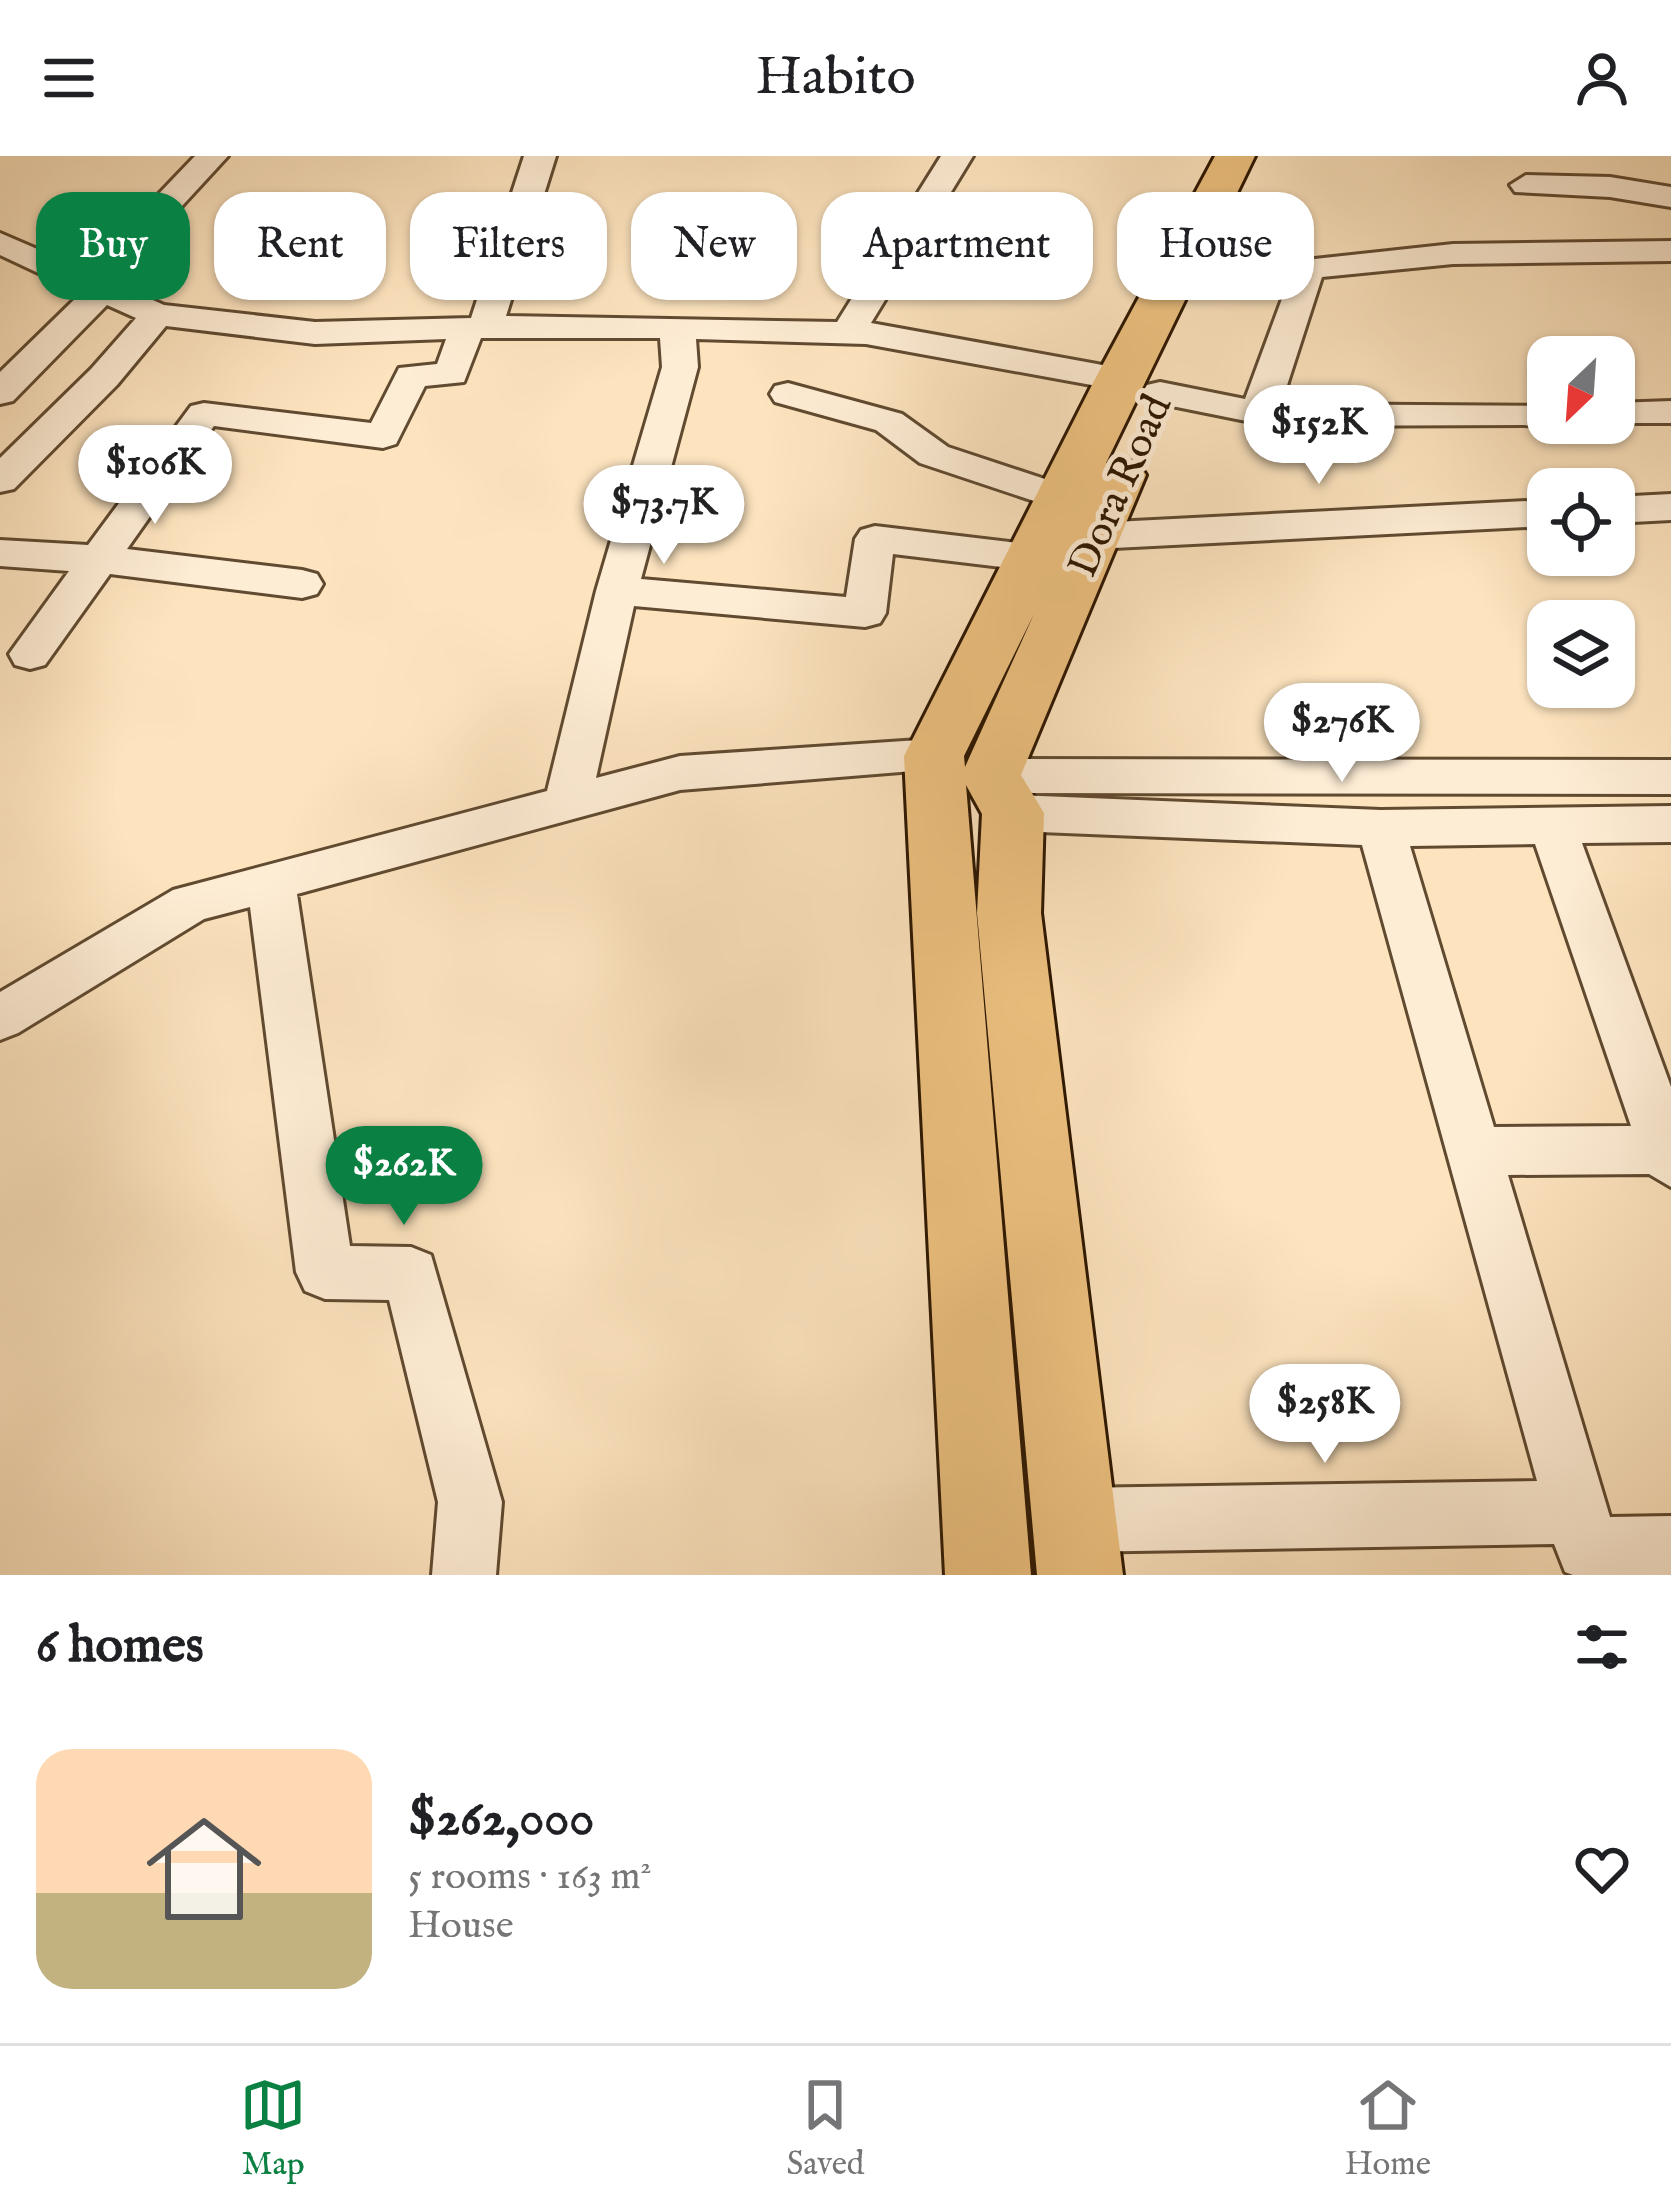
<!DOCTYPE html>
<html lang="en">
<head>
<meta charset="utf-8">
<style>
	:root { --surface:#fff; --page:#f6f6f6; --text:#202124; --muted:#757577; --line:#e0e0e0; --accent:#0b8043 }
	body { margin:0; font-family:"IM FELL English",serif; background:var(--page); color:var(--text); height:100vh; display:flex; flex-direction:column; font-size:45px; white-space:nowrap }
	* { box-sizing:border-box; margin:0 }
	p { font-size:39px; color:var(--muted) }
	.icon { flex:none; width:66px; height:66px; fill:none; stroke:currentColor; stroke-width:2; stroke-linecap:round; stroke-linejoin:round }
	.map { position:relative; height:1419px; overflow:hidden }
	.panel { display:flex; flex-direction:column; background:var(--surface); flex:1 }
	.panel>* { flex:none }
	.top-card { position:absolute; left:36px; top:36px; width:1599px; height:108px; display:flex; gap:24px }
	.needle { width:78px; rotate:205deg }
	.fabs { position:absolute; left:1527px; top:180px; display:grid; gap:24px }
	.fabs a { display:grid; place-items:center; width:108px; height:108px; border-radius:24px; background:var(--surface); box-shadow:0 3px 9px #0004; font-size:60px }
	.price { position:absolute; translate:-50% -102px; padding:0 27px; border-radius:42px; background:#fff; color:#222; font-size:39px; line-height:78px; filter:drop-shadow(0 3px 6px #0008) }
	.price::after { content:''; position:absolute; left:50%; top:72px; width:36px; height:27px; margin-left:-18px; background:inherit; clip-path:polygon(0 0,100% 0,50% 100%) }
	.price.current { background:var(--accent); color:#fff }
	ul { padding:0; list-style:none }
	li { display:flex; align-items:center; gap:36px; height:300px; padding:0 36px }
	li span { display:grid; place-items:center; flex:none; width:336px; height:240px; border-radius:36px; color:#555 }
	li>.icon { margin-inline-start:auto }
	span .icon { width:144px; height:144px; fill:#fffc; stroke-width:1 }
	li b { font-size:51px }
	h2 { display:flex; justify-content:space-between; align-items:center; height:144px; padding:0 36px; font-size:51px }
	.chip { padding:0 42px; border-radius:36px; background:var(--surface); box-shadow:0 3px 9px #0004; font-size:42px; line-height:108px }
	.chip.current { background:var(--accent); color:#fff }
	header { display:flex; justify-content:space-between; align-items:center; height:156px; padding:0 36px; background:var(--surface); font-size:54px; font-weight:600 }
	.menu { display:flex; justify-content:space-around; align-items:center; height:168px; border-top:3px solid var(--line); background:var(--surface); font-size:33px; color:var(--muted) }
	.menu a { display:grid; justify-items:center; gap:6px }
	.menu .current { color:var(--accent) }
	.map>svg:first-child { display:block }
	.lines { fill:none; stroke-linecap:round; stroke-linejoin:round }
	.minor-casing { stroke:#604a30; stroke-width:6 }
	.major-casing { stroke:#2c1600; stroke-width:6 }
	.minor { fill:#feedd5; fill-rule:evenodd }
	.major { fill:#eec280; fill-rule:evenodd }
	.labels { text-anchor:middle; stroke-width:10; stroke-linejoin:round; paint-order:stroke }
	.street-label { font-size:42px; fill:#2c1600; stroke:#feedd5 }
</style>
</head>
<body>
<header><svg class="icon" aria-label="menu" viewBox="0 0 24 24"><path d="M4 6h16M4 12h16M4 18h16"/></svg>Habito<svg class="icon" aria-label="person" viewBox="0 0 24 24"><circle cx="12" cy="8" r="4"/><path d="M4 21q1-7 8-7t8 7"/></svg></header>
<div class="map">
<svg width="1671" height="1419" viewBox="0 0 1671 1419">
	<rect width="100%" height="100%" fill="#fde4bf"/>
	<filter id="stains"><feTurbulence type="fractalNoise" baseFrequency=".00167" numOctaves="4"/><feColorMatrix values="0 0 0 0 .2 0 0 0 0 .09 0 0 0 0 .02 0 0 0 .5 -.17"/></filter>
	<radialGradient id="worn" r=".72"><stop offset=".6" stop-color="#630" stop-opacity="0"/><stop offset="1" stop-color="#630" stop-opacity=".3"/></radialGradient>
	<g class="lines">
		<!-- minor casing -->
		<g class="minor-casing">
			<g id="minor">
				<polygon points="195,0 228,0 112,126 164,149 315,166 471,162 524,0 556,0 506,160 837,166 941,0 973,0 871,167 1119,212 1132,215 1137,223 1132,231 1119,234 866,188 696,183 698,211 641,423 846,441 855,383 861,374 875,370 1035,389 1049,393 1055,402 1049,411 1035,415 893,398 886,457 880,467 865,471 634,450 596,622 680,600 934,583 950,588 957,600 950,612 680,634 297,738 350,1090 411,1091 431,1099 502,1346 496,1419 432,1419 438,1346 389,1144 325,1143 305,1135 296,1116 250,751 204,763 18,877 0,884 0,836 173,734 547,635 596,435 662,211 660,182 481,182 464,226 425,230 396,288 383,292 214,270 127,393 302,414 317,418 323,428 317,438 302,442 110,418 45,509 30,513 15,509 9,498 69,415 0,410 0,384 88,389 191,250 204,247 371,267 399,212 437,208 446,183 315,188 166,170 117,229 14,333 0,336 0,302 91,213 136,162 107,149 13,245 0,248 0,216 81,137 0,99 0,77 86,114"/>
				<polygon points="1526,19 1610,21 1671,31 1671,51 1610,41 1515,36 1510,29"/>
				<polygon points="1671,85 1671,105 1453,108 1322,121 1281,248 1548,250 1548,267 1561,269 1271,270 1147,245 1142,237 1147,229 1160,226 1245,243 1296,105 1453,88"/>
				<polygon points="788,227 902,258 948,291 1078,334 1084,343 1078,352 1064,355 920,307 876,274 775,246 770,238 775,230"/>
				<polygon points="1671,245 1671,267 1605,267 1614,267 1614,247"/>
				<polygon points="1671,338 1671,364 1614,367 1614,341"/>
				<polygon points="1548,344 1548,370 1094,393 1080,389 1074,380 1080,371 1094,367"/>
				<polygon points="991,603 1671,604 1671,638 991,637 975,632 968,620 975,608"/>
				<path d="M 1013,639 L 1381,654 L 1671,650 L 1671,686 L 1582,687 L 1671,931 L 1671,1031 L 1649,1018 L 1508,1019 L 1610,1361 L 1671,1360 L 1671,1419 L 1573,1419 L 1565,1416 L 1554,1388 L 1074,1396 L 1052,1386 L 1042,1364 L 1052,1342 L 1074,1332 L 1537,1325 L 1362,689 L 1013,675 L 996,670 L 990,657 L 996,644 ZM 1535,688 L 1631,970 L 1494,971 L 1410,690 Z"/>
			</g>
		</g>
		<!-- major casing -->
		<g class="major-casing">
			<path id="major" d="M 1215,0 L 1255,0 L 1106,307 L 1121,303 L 1139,308 L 1146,319 L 1021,619 L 1044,657 L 1041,757 L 1123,1419 L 1037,1419 L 977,757 L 982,658 L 966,629 L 1031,1419 L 945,1419 L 904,600 L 1095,223 ZM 1034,458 L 965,611 L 964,600 Z"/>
		</g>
		<!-- minor -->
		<use href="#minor" class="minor"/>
		<!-- major -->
		<use href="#major" class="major"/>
	</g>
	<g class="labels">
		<!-- street labels -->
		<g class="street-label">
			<text transform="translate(1118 329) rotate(-66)" y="15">Dora Road</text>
		</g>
	</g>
	<rect width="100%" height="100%" filter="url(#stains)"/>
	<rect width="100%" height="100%" fill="url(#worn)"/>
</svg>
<div class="fabs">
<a><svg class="needle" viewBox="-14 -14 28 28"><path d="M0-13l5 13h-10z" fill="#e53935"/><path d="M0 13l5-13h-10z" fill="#757577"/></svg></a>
<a><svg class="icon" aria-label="locate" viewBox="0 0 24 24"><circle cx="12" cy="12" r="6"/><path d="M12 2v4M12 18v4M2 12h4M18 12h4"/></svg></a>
<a><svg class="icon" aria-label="layers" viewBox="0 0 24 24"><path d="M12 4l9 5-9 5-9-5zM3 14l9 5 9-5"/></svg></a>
</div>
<b class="price" style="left:1319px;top:331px">$152K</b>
<b class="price" style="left:155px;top:371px">$106K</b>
<b class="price" style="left:664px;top:411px">$73.7K</b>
<b class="price" style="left:1342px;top:629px">$276K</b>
<b class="price current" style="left:404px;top:1072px">$262K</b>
<b class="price" style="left:1325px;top:1310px">$258K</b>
<div class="top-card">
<a class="chip current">Buy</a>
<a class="chip">Rent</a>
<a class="chip">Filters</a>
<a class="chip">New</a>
<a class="chip">Apartment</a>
<a class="chip">House</a>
</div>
</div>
<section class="panel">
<h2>6 homes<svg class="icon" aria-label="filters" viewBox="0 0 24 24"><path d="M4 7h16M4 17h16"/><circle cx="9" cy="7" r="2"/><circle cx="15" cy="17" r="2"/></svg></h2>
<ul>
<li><span style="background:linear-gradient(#ffd9b3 60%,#c2b280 0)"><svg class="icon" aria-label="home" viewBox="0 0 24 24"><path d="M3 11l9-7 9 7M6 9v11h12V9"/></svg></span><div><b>$262,000</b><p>5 rooms · 163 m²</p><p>House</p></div><svg class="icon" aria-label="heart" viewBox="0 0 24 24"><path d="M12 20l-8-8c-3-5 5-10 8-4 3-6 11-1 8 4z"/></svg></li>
</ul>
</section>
<nav class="menu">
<a class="current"><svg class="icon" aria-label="map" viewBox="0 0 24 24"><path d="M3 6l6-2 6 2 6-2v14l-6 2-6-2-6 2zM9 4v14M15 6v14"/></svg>Map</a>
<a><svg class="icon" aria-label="saved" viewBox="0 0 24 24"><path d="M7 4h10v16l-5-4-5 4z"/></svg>Saved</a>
<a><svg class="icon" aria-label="home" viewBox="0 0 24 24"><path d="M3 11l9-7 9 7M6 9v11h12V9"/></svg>Home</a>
</nav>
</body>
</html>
